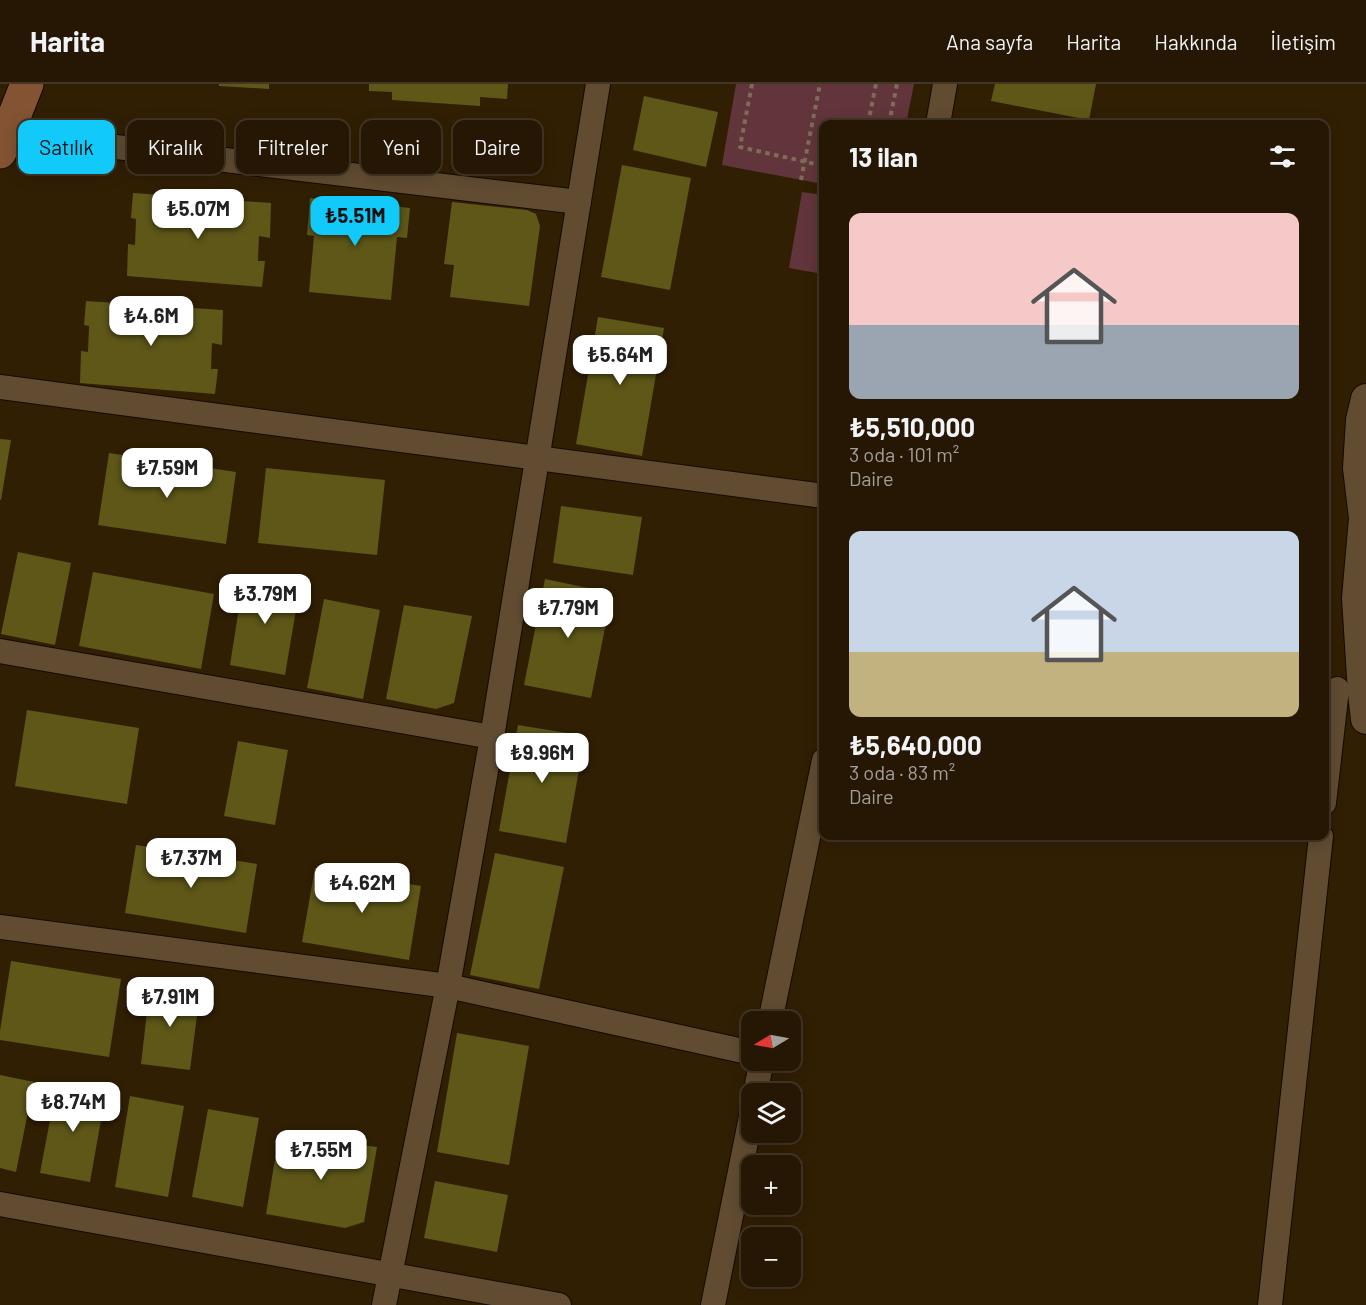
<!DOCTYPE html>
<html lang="tr">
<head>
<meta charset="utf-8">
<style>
	:root { --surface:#251703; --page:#2d200d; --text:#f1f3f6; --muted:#a39f9a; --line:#423625; --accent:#11cafa }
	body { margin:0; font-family:Barlow,sans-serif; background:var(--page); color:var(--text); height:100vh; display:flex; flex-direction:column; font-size:22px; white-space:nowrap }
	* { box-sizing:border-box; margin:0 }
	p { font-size:20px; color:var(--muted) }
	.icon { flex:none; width:33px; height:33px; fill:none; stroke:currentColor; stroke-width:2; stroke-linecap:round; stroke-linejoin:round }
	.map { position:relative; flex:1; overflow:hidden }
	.side { position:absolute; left:819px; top:36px; width:510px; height:720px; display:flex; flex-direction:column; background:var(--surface); border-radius:12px; box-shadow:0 3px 15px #0003,0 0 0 2px var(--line) }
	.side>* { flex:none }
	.banner { position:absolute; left:18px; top:36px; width:570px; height:54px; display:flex; gap:12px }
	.needle { width:39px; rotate:260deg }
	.controls { position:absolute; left:741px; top:927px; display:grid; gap:12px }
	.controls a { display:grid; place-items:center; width:60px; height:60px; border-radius:12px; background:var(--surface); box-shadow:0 3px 15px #0003,0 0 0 2px var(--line); font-size:30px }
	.price { position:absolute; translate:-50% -51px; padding:0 14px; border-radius:12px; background:#fff; color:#222; font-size:20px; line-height:39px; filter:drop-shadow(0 2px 3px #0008) }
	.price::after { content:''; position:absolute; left:50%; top:36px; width:18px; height:14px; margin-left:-9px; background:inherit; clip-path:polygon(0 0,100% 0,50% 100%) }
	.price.current { background:var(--accent); color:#111 }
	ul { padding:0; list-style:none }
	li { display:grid; align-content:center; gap:12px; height:318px; padding:0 30px }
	li span { display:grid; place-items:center; height:186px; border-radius:12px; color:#555 }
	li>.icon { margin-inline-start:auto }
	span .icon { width:108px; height:108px; fill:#fffc; stroke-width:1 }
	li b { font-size:26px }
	h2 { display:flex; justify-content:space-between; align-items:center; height:72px; padding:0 30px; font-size:26px }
	.pill { padding:0 21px; border-radius:12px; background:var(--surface); box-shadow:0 3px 15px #0003,0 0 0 2px var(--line); font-size:21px; line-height:54px }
	.pill.current { background:var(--accent); color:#111 }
	header { display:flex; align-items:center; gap:36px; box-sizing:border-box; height:84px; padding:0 30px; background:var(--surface); border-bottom:2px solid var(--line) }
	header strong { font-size:28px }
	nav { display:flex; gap:33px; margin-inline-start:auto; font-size:21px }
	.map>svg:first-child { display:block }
	.green { fill:#61353b }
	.building { fill:#5e5718 }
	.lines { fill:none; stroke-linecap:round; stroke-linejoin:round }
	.minor-casing { stroke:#160900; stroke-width:26 }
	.tertiary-casing { stroke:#160900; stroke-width:32 }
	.secondary-casing { stroke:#160900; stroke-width:35 }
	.path { stroke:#7d6d57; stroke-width:4; stroke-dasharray:4.5 4.5; stroke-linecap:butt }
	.minor { stroke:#614c32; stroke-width:24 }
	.tertiary { stroke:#614c32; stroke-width:30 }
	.secondary { stroke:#835333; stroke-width:33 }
</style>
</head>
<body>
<header>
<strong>Harita</strong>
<nav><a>Ana sayfa</a><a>Harita</a><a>Hakkında</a><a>İletişim</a></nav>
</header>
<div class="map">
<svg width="1366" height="1221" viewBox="0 0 1366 1221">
	<rect width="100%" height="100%" fill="#311f04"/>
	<!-- green -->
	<g class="green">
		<polygon points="736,0 914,0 906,40 824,40 823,100 722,81"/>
		<polygon points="802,108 823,111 823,190 789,184"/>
	</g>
	<!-- building -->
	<g class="building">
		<polygon points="219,0 269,0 269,5 219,2"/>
		<polygon points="369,0 508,0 507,15 480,13 480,22 392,16 392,8 369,7"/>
		<polygon points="995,0 1096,0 1089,36 991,17"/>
		<polygon points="644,12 718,28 706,83 633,66"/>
		<polygon points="622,81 691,94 670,206 601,193"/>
		<polygon points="133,109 271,119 270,154 259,152 258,177 265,177 262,203 127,192 128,160 135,161 136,135 131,134"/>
		<polygon points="310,114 410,124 407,154 397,153 391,216 309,208 314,152 307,151"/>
		<polygon points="452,118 527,126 536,130 540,142 529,222 450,213 454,181 444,180"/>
		<polygon points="86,217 223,226 222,261 212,259 211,285 218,285 215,310 80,299 81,267 88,268 89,242 84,241"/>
		<polygon points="598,233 664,244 642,372 576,360"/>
		<polygon points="0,355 11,356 1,416 0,416"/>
		<polygon points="109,369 236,388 226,460 98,441"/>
		<polygon points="266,384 385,396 377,471 258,459"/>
		<polygon points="561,422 642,433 633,491 553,479"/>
		<polygon points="18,468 71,479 55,561 1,550"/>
		<polygon points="93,488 214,510 201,585 79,562"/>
		<polygon points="244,492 300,502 285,591 230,581"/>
		<polygon points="545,495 612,509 591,614 524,601"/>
		<polygon points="324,515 380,526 363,615 307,604"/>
		<polygon points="404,521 472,532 454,619 436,625 386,615"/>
		<polygon points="27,626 139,644 127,720 15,702"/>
		<polygon points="518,641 585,652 566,759 499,747"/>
		<polygon points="238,657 288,666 275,741 224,732"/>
		<polygon points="136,761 257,780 246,849 125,829"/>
		<polygon points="495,769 564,783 539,905 470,891"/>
		<polygon points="315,784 421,802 409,876 302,858"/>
		<polygon points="11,877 121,895 109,973 0,956 0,947"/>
		<polygon points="150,902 200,908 190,986 141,980"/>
		<polygon points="457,949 529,962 509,1081 437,1068"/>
		<polygon points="0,991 34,998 16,1088 0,1084"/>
		<polygon points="57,999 106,1008 90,1098 40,1089"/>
		<polygon points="130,1012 184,1022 168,1113 115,1103"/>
		<polygon points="208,1025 259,1034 243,1123 192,1113"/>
		<polygon points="279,1051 377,1063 364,1138 345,1144 266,1130"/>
		<polygon points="435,1097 508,1111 497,1168 424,1154"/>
	</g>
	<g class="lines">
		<!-- minor casing -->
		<g class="minor-casing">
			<g id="minor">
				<polyline points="938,40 945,0"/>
				<polyline points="7,50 579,118"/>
				<polyline points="0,303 824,412"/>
				<polyline points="0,567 492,653"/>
				<polyline points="1324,719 1337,605"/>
				<polyline points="0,843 448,902 752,969"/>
				<polyline points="770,938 824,676"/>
				<polyline points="755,1010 762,976"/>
				<polyline points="0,1120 559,1221"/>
				<polyline points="384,1221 448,902 492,653 598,0"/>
				<polyline points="713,1221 752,1028"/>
				<polyline points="1270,1221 1321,752"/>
			</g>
		</g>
		<!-- tertiary casing -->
		<g class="tertiary-casing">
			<polyline id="tertiary" points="1366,315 1361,336 1358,384 1364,434 1357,514 1363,609 1366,635"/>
		</g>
		<!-- secondary casing -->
		<g class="secondary-casing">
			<polyline id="secondary" points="0,68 27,0"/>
		</g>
		<!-- path -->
		<g class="path">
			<polyline points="752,0 740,63 824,82"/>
			<polyline points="868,40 876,0"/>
			<polyline points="889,40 897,0"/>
			<polyline points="801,96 820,0"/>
		</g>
		<!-- minor -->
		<use href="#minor" class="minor"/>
		<!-- tertiary -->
		<use href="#tertiary" class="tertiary"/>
		<!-- secondary -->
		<use href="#secondary" class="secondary"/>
	</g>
</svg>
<div class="controls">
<a><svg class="needle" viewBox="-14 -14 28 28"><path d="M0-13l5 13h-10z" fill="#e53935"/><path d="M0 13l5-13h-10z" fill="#a39f9a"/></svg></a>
<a><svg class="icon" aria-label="layers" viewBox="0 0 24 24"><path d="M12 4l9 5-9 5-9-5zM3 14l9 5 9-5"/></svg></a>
<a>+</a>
<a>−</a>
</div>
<b class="price" style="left:198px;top:156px">₺5.07M</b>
<b class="price current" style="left:355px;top:163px">₺5.51M</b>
<b class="price" style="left:151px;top:263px">₺4.6M</b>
<b class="price" style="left:620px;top:302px">₺5.64M</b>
<b class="price" style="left:167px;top:415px">₺7.59M</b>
<b class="price" style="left:265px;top:541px">₺3.79M</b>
<b class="price" style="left:568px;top:555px">₺7.79M</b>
<b class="price" style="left:542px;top:700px">₺9.96M</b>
<b class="price" style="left:191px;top:805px">₺7.37M</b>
<b class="price" style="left:362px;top:830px">₺4.62M</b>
<b class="price" style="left:170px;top:944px">₺7.91M</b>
<b class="price" style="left:73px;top:1049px">₺8.74M</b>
<b class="price" style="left:321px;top:1097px">₺7.55M</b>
<div class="banner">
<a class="pill current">Satılık</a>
<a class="pill">Kiralık</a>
<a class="pill">Filtreler</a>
<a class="pill">Yeni</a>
<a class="pill">Daire</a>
</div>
<section class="side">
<h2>13 ilan<svg class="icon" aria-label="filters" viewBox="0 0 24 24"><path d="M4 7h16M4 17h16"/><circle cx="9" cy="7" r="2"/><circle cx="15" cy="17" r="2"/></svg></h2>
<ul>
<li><span style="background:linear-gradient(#f6c9c9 60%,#9aa5b1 0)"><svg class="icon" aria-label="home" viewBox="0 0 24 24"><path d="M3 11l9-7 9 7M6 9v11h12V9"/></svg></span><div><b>₺5,510,000</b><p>3 oda · 101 m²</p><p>Daire</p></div></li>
<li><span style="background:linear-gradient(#c9d6e8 65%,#c2b280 0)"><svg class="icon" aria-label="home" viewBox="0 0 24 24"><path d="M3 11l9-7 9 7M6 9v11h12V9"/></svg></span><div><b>₺5,640,000</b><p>3 oda · 83 m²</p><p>Daire</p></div></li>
</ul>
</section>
</div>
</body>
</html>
